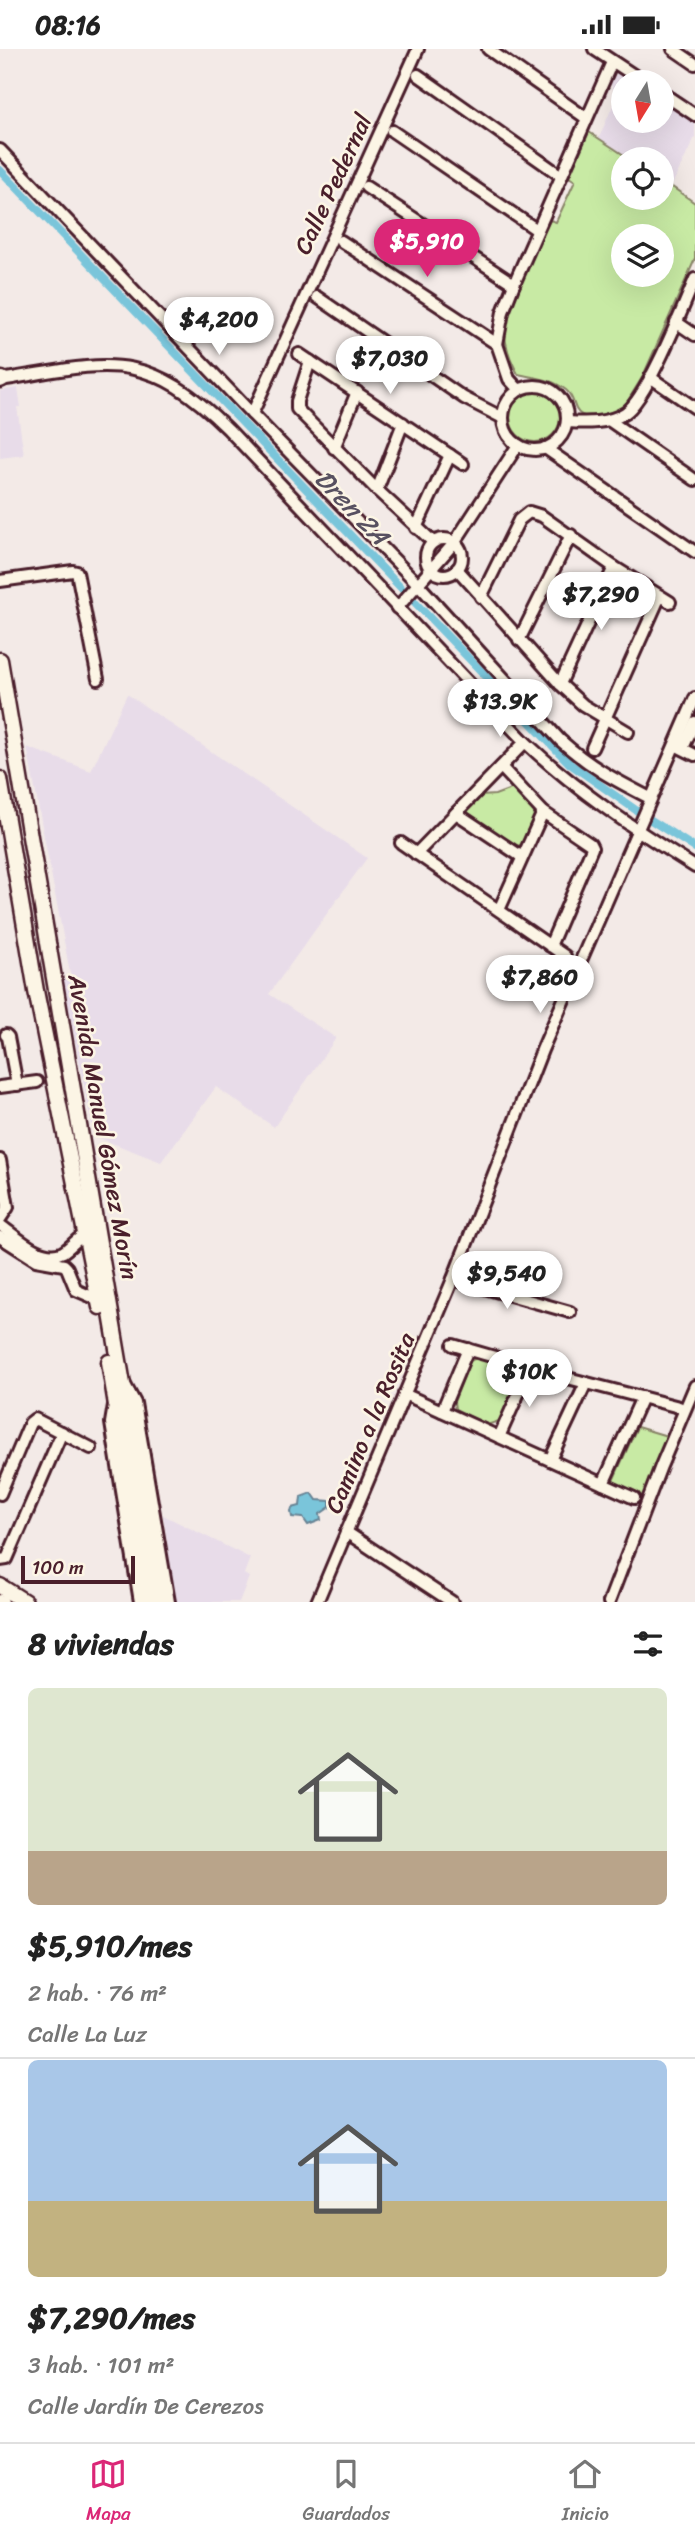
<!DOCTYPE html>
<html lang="es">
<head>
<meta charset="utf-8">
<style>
	:root { --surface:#fff; --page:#f2f2f2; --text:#222; --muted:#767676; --line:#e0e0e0; --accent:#db2777 }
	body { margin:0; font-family:Sriracha,sans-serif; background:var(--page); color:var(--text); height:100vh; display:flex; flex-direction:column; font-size:26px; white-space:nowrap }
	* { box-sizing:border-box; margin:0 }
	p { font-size:23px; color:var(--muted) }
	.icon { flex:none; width:38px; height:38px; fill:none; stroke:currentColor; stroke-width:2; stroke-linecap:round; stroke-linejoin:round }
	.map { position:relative; height:1553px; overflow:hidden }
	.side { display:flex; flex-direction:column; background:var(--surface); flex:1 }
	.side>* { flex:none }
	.needle { width:46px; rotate:191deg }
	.buttons { position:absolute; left:611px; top:21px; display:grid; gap:14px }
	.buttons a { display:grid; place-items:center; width:63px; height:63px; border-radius:50%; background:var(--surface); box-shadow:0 7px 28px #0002; font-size:35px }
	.scale { position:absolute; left:21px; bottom:18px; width:114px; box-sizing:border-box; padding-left:7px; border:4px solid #4a1f2b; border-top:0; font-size:19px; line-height:24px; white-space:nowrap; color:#4a1f2b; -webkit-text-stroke:5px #fcf5e5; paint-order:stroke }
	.price { position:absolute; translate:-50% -60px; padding:0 16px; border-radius:24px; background:#fff; color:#222; font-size:23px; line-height:46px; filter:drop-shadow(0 2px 4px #0008) }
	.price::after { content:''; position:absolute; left:50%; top:42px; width:21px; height:16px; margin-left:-10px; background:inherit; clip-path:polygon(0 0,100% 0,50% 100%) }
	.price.on { background:var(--accent); color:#fff }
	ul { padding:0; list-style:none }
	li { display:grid; align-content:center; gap:14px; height:371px; padding:0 28px }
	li+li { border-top:2px solid var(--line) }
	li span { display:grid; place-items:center; height:217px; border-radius:10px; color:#555 }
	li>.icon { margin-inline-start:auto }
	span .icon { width:126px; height:126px; fill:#fffc; stroke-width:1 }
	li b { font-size:30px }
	h2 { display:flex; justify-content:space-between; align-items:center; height:84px; padding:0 28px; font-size:30px }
	.status { display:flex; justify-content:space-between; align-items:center; height:49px; padding:0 35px; background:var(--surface); direction:ltr }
	.status svg { height:19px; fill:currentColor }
	.menu { display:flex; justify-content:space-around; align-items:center; height:98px; border-top:2px solid var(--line); background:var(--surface); font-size:19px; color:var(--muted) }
	.menu a { display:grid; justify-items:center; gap:4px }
	.menu .on { color:var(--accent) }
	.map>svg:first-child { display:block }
	.built { fill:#e8dce9 }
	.green { fill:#c8eaa4; stroke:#898468; stroke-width:2; fill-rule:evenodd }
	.water { fill:#7ac5da; stroke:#678394; stroke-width:2 }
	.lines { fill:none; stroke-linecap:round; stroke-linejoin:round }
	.canal { stroke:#7ac5da; stroke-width:8 }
	.minor-casing { stroke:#4a1f2b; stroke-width:16 }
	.major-casing { stroke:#4a1f2b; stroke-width:19 }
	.minor { stroke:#fcf5e5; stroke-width:10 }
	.major { stroke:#fcf5e5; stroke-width:14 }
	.labels { text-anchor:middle; stroke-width:5; stroke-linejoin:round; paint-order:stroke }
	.street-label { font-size:24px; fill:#4a1f2b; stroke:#fcf5e5 }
	.water-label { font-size:26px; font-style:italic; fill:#585160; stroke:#fcf5e5 }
</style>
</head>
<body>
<div class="status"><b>08:16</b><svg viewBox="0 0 49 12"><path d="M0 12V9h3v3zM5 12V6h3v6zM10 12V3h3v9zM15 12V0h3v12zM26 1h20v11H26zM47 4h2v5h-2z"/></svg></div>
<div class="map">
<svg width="695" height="1553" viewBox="0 0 695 1553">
	<rect width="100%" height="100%" fill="#f3eae7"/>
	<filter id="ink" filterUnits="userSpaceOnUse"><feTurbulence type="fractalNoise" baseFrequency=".0143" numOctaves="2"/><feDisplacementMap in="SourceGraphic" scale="14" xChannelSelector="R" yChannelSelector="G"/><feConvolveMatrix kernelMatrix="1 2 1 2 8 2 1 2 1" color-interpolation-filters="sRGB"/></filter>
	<g filter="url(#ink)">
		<!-- built -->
		<g class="built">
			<polygon points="622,24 636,33 623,33 623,72 662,72 662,51 695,73 695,88 671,138 662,131 662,110 630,110 599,89 616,49 611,35 615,26"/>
			<polygon points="18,339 21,358 17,358 24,406 0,409 0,342"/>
			<polygon points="127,645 367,809 269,945 336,989 274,1078 216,1038 161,1113 94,1087 63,931 65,930 72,934 27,698 91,722"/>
			<polygon points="163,1466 250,1509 244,1525 249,1528 239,1553 176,1553"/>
		</g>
		<!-- green -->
		<g class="green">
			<path d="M 589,83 L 630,110 L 623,110 L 623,149 L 662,149 L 662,131 L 695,154 L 695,210 L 643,327 L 622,361 C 610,365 584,376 576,360 C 573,353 572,346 566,341 C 551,329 535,329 518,325 C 511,312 505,299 505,284 C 507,252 536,201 550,171 L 556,173 L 575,132 L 569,128 ZM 623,187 L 662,187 L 662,226 L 623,226 Z"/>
			<circle cx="535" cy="368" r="25"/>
			<path d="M 516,738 C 543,768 539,761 521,796 L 517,797 L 468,764 L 467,759 L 481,747 L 495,746 Z"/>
			<polygon points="476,1309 516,1320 521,1327 499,1372 487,1376 455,1360 454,1353 470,1312"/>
			<polygon points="637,1378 667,1387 643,1448 612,1434"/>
		</g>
		<!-- water -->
		<polygon class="water" points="312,1444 317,1451 330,1452 330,1458 320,1465 321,1471 308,1476 303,1469 292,1468 291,1463 292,1459 300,1457 301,1448"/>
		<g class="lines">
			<!-- canal -->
			<polyline class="canal" points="0,121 570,715 643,766 695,799"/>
			<!-- minor casing -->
			<g class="minor-casing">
				<g id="minor">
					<polyline points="488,0 586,69"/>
					<polyline points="594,0 644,33"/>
					<polyline points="673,0 695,15"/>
					<polyline points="418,26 560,126"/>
					<polyline points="662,44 695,66"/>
					<polyline points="392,82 537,181"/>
					<path d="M 0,101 L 252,365 L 418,535 L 560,691 C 590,718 615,731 650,749"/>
					<polyline points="366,138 514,235"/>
					<polyline points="341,192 497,295 509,330 519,341"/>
					<polyline points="317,248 464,349 503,369"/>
					<polyline points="676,273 695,286"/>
					<polyline points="497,295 503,263 514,235 612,13"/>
					<polyline points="299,305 463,415"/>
					<polyline points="310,312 297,352 297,360 377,441 433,493"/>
					<polyline points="650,328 695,359"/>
					<path d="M 0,331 C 107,314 144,297 228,380 L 525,693 C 577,742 634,780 695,818"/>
					<circle cx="535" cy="369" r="32"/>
					<polyline points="252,365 418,0"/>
					<polyline points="610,372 695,431"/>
					<path d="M 567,373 C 586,374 608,375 625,364 C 647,350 683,258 695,230"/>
					<polyline points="334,399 357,343"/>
					<polyline points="545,399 695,503"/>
					<polyline points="377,441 403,374"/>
					<polyline points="416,479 450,406"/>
					<circle cx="444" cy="508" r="18"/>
					<polyline points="457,520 560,635 583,656 628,683"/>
					<polyline points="0,532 73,522 77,523 98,630"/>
					<polyline points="481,548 519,471 529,463 542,467 614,518 670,553"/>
					<polyline points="397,559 455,493 518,396"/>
					<polyline points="519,591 571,486"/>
					<polyline points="560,635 614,518"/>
					<polyline points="677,697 695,706"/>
					<polyline points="592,699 660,547"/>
					<polyline points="683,699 695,673"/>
					<polyline points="501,718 543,763 590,795 592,799 550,897"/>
					<polyline points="456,764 522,808"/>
					<polyline points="401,794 565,907"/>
					<polyline points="416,805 525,693"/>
					<polyline points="499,861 543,763"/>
					<polyline points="6,986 8,988 17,1036"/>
					<polyline points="0,1038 37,1033"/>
					<polyline points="0,1111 8,1158 0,1170"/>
					<path d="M 0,1176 C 16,1187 42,1214 63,1203 C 72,1197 79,1187 89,1183"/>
					<polyline points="0,1188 36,1211 64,1216 67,1219 76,1241 99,1251"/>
					<polyline points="453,1230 570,1263"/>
					<polyline points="453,1296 550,1324"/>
					<polyline points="560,1327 679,1358"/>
					<polyline points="124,1334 135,1354 169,1553"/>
					<polyline points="404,1345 634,1449"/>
					<polyline points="114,1356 111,1374 140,1553"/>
					<polyline points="442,1362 468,1300"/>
					<polyline points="499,1388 530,1319"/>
					<polyline points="550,1411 586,1334"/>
					<polyline points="603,1435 642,1348"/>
					<polyline points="0,1445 30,1374 35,1370 91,1399"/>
					<polyline points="346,1483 452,1553"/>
					<polyline points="0,1511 7,1510 62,1383"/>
					<polyline points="317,1553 453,1230 542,1001 695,649"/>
					<polyline points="609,1553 661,1417 695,1337"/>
				</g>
			</g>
			<!-- major casing -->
			<g class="major-casing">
				<g id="major">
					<polyline points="0,331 2,330"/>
					<polyline points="0,611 160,1553"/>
					<polyline points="0,730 36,942 100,1258"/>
					<polyline points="109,1313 148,1553"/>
					<polyline points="0,1537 25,1553"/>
					<polyline points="0,1553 1,1553"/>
				</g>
			</g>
			<!-- minor -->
			<use href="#minor" class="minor"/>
			<!-- major -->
			<use href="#major" class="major"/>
		</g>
	</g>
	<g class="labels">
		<!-- street labels -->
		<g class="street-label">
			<text transform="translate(333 135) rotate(-65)" y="8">Calle Pedernal</text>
			<text transform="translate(103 1078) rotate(80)" y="8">Avenida Manuel Gómez Morín</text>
			<text transform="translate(370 1374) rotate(-67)" y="8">Camino a la Rosita</text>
		</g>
		<!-- water labels -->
		<g class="water-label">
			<text transform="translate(352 458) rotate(46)" y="9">Dren 2A</text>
		</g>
	</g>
</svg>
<div class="buttons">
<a><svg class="needle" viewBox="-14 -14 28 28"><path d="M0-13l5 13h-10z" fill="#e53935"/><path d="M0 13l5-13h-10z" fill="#767676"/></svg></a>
<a><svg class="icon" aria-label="locate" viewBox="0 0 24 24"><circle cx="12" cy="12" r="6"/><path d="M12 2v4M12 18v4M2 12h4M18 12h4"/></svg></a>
<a><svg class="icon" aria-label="layers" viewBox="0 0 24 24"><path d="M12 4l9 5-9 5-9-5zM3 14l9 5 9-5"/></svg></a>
</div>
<div class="scale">100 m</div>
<b class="price on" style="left:427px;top:230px">$5,910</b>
<b class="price" style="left:219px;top:308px">$4,200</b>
<b class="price" style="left:390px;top:347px">$7,030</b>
<b class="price" style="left:601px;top:583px">$7,290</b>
<b class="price" style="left:500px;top:690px">$13.9K</b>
<b class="price" style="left:540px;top:966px">$7,860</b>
<b class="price" style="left:507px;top:1262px">$9,540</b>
<b class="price" style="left:529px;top:1360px">$10K</b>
</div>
<section class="side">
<h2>8 viviendas<svg class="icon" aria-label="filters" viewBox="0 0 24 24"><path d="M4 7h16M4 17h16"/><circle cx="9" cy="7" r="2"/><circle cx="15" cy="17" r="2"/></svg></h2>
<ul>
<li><span style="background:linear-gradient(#dfe7d0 75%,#b9a48a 0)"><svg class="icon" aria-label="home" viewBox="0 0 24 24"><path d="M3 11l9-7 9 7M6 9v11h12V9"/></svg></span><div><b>$5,910/mes</b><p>2 hab. · 76 m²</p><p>Calle La Luz</p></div></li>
<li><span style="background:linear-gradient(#a9c7e8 65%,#c2b280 0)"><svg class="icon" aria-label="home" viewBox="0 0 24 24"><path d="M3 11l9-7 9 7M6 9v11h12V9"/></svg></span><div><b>$7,290/mes</b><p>3 hab. · 101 m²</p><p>Calle Jardín De Cerezos</p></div></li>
</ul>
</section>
<nav class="menu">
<a class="on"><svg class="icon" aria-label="map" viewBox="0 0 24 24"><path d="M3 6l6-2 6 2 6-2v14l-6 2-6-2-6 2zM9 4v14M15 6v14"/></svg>Mapa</a>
<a><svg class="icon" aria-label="saved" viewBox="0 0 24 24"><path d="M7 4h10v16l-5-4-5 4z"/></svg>Guardados</a>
<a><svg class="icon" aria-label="home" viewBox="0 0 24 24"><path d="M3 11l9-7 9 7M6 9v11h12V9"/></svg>Inicio</a>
</nav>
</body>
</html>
